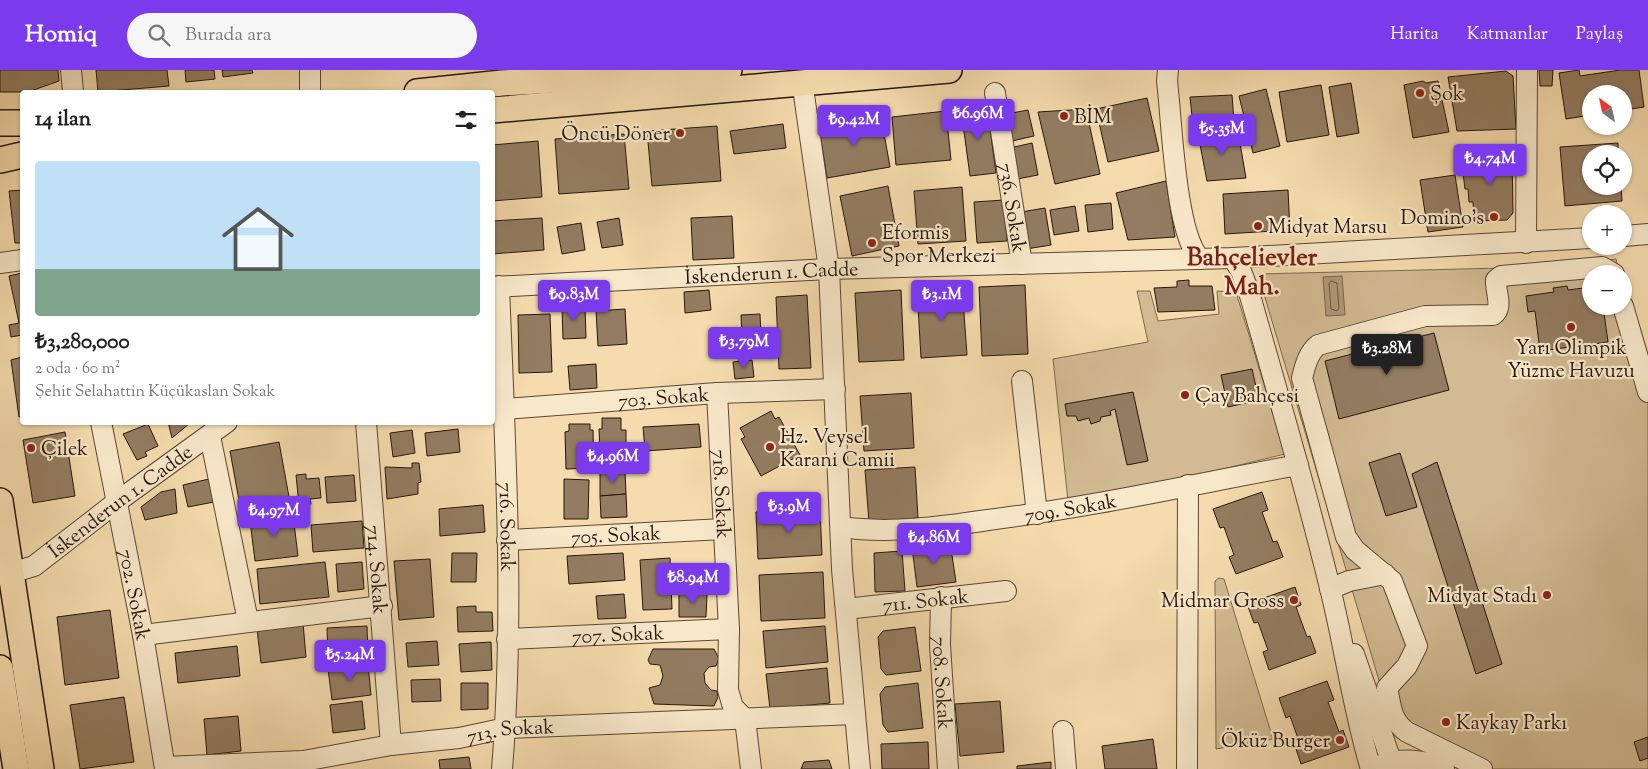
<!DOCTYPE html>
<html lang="tr">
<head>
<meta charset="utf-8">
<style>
	:root { --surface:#fff; --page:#f6f6f6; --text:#222; --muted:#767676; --line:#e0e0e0; --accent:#7c3aed }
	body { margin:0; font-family:"Sorts Mill Goudy",serif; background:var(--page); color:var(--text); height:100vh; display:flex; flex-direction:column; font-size:19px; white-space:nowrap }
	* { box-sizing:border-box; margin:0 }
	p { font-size:16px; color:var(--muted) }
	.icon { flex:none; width:28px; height:28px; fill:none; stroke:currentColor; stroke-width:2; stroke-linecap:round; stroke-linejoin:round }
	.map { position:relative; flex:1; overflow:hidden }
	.side { position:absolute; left:20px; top:20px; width:475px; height:335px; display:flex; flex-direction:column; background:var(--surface); border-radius:5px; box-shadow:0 1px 4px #0004 }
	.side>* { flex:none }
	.needle { width:32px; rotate:327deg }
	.tools { position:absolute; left:1582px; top:15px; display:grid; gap:10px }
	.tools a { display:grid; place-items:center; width:50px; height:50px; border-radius:50%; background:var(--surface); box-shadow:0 1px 4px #0004; font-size:25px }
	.price { position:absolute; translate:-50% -42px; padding:0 11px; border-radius:5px; background:var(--accent); color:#fff; font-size:16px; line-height:32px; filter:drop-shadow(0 1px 2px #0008) }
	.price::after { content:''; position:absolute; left:50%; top:30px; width:15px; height:11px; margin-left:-8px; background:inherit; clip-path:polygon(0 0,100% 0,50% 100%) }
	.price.active { background:#222; color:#fff }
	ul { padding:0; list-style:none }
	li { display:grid; align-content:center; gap:10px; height:265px; padding:0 15px }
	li+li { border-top:1px solid var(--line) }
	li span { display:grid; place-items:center; height:155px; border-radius:5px; color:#555 }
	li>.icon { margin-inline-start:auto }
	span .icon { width:90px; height:90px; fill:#fffc; stroke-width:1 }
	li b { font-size:21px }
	h2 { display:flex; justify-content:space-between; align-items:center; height:60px; padding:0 15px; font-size:21px }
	header { display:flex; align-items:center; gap:30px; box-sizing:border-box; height:70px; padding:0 25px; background:var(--accent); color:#fff }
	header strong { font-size:24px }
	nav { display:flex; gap:28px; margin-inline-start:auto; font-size:18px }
	.search { width:350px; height:45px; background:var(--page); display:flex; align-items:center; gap:12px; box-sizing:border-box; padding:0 18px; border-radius:28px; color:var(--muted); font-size:19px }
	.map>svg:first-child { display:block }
	.green { fill:#d2ba92; stroke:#7d6850 }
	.water { fill:#af9877; stroke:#79644d }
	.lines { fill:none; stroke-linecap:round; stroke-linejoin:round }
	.shore { stroke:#6c5743; stroke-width:1 }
	.building { fill:#937c61; stroke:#28160f }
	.minor-casing { stroke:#5b4736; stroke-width:22 }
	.major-casing { stroke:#28160f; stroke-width:28 }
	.minor { stroke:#f8e8ca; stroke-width:20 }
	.major { stroke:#f5dbad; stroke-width:25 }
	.poi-dot { fill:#8f2418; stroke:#f8e8ca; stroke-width:2 }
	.labels { text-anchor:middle; stroke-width:4.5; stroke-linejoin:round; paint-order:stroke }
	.poi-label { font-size:20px; fill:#28160f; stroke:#f8e8ca; text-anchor:start }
	.street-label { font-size:20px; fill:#28160f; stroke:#f8e8ca }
	.district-label { font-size:25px; font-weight:bold; fill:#7a1f14; stroke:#f8e8ca }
</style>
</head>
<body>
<header>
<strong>Homiq</strong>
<div class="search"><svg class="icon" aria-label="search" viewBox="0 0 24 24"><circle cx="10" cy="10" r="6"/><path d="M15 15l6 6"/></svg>Burada ara</div>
<nav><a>Harita</a><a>Katmanlar</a><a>Paylaş</a></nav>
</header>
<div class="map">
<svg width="1648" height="699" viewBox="0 0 1648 699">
	<rect width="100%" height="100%" fill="#f5dbad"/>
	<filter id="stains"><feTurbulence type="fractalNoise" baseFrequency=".004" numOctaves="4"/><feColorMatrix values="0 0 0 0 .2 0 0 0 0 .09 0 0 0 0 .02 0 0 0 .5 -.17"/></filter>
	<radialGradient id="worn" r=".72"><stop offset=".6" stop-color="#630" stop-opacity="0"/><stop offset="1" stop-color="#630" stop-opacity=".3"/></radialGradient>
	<!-- green -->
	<g class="green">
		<polygon points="1616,189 1620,204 1591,204 1591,236 1624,236 1624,215 1648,291 1648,699 1470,699 1392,654 1258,204 1544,197"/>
		<polygon points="1137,221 1150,221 1158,251 1219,244 1217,221 1236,222 1285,384 1145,418 1068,431 1053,289 1148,272"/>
		<polygon points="1219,508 1224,509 1273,669 1216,679 1215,511"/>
	</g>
	<!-- water -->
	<polygon class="water" points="1342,206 1345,245 1326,246 1323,207"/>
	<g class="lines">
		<!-- shore -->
		<polygon class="shore" points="1331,211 1337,213 1339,238 1337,241 1331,239 1329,214"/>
	</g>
	<!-- building -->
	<g class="building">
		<polygon points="0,0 58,0 59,11 28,22 0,22"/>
		<polygon points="96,0 167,0 169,16 98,22"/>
		<polygon points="185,0 214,0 215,9 186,12"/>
		<polygon points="222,0 252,0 253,3 223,7"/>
		<polygon points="1539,0 1553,0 1552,16 1540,16"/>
		<polygon points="1579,0 1580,6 1620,0 1639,0 1644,37 1624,40 1624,24 1591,24 1591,45 1566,49 1559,3"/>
		<polygon points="1506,1 1513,6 1516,59 1457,61 1448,7"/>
		<polygon points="1423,11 1426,13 1438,11 1449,62 1413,68 1404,15"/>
		<polygon points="1351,13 1359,63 1337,67 1329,17"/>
		<polygon points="1321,15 1329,65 1287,72 1279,22"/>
		<polygon points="1266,19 1280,76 1253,83 1239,26"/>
		<polygon points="1232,25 1234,52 1193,56 1190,27"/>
		<polygon points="1147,28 1159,81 1108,92 1096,39"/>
		<polygon points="987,36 996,103 970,106 961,39"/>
		<polygon points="1086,39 1100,104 1055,114 1038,42"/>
		<polygon points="1028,40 1034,66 1012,71 1007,44"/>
		<polygon points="946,41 951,90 896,95 892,47"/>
		<polygon points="881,47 890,97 827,108 819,57"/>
		<polygon points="783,54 786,78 734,84 730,61"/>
		<polygon points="717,56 721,111 652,116 647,61"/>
		<polygon points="1238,62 1246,108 1207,111 1198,64"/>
		<polygon points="624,64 629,119 559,124 555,69"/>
		<polygon points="538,71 542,127 492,131 492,75"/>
		<polygon points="1032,73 1038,105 1017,109 1010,78"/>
		<polygon points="1618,73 1618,84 1591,84 1591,116 1621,116 1622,131 1565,136 1560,77"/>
		<polygon points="1512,84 1513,143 1507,150 1474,151 1473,132 1469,132 1468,119 1465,119 1461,87"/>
		<polygon points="1455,105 1463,157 1428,162 1420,110"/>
		<polygon points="1166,111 1175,167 1128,170 1116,123"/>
		<polygon points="888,116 899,176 852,186 840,126"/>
		<polygon points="962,117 966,171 918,174 914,121"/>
		<polygon points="22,120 22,173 15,173 9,121"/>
		<polygon points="1288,120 1290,160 1225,164 1223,124"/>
		<polygon points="1004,130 1007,171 977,173 974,132"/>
		<polygon points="1111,133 1113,159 1088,162 1085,135"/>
		<polygon points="1075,136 1079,161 1054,165 1050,140"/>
		<polygon points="1045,138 1051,175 1026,179 1021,142"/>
		<polygon points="732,146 734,188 693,190 691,148"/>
		<polygon points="542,148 544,180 492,184 492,151"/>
		<polygon points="619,148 623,175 602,178 597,152"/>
		<polygon points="581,153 585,180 562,184 557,157"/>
		<polygon points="22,203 22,265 11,267 9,255 19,253 9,206"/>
		<polygon points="1189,210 1189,216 1212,216 1215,240 1158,242 1154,218 1177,217 1177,211"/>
		<polygon points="1025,215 1028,284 982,286 979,217"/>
		<polygon points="962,216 967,285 921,288 917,219"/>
		<polygon points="1567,216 1568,220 1591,217 1591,236 1603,236 1608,272 1540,281 1535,241 1528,242 1526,226 1554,222 1553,218"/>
		<polygon points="709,220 711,240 685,243 684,222"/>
		<polygon points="901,220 904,290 859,292 855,223"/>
		<polygon points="807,225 811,298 779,299 776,227"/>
		<polygon points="585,236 586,268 563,269 562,237"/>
		<polygon points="625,239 627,274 598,276 596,241"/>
		<polygon points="550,244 552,302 519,303 518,245"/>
		<polygon points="760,244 761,266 742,267 741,245"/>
		<polygon points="1434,263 1449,320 1339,349 1325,291"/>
		<polygon points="22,287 22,346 19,347 11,290"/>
		<polygon points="752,290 754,307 735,309 733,292"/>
		<polygon points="596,294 597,318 570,320 568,296"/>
		<polygon points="1252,299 1259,330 1228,337 1221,305"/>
		<polygon points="1133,322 1148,391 1127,395 1115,339 1110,341 1111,345 1101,347 1100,351 1091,354 1089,348 1078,351 1076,346 1067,346 1065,334"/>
		<polygon points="911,323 914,378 864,381 860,326"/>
		<polygon points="771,341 775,349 779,347 800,385 761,406 741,369 745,367 740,358"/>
		<polygon points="602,348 621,348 621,360 626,360 626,380 600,381 599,359 602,359"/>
		<polygon points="168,352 190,352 190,353 172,368"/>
		<polygon points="148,354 158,376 145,382 147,386 137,390 123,364"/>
		<polygon points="569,354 590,354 590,360 593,360 594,398 566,399 565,362 569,361"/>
		<polygon points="699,354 701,377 645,381 643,357"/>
		<polygon points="458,359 460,382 427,386 425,363"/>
		<polygon points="412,360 415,383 393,387 390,363"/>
		<polygon points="65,362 75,426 33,433 23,370"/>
		<polygon points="279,372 289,427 240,436 230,381"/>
		<polygon points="1400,383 1417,437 1386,446 1369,393"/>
		<polygon points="1437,392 1502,594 1476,604 1412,404"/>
		<polygon points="412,393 419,393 421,412 418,413 418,424 387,429 385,397 412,398"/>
		<polygon points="915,397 918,448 869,452 865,400"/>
		<polygon points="625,401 626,424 600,426 600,403"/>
		<polygon points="306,404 306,409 319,408 321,428 310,429 311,434 299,435 296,405"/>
		<polygon points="354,405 356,431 327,433 325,407"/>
		<polygon points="209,409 214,432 188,437 183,415"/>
		<polygon points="564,409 589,410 588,449 564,449"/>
		<polygon points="175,419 177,443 145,450 141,437 161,422"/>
		<polygon points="1262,422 1268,440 1262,442 1273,472 1277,471 1283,487 1236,504 1229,487 1234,485 1224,457 1220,458 1213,439"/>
		<polygon points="626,424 627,447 601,448 600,426"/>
		<polygon points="483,435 485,462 440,466 439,439"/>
		<polygon points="820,439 822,485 758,489 756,442"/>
		<polygon points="293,445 298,486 255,491 250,451"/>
		<polygon points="362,451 364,478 313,482 311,455"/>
		<polygon points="950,472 956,512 917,517 912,477"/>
		<polygon points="902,481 905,521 875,522 874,483"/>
		<polygon points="452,483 477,483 476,512 451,512"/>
		<polygon points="623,483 625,510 569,514 567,486"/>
		<polygon points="670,488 672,539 643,540 640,490"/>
		<polygon points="430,489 434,547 399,550 394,491"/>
		<polygon points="325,492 329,527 260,534 257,499"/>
		<polygon points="362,492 364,519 338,522 336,494"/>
		<polygon points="823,502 825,548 761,551 759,505"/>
		<polygon points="1295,517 1301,535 1296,537 1307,567 1310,566 1316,583 1269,600 1263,582 1268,580 1258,552 1254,553 1247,534"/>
		<polygon points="624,524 626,548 598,549 596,526"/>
		<polygon points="679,524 707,524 706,547 679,547"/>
		<polygon points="476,536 476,542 492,542 493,561 458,562 457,537"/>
		<polygon points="110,540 119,608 65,615 57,547"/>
		<polygon points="303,553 306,587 261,593 257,559"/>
		<polygon points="367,556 368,584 328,586 327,558"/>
		<polygon points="825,556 828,592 766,598 763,561"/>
		<polygon points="915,557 921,601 886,605 881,599 878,567 883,561"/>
		<polygon points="437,571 439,595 408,597 406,573"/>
		<polygon points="491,572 492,600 461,602 459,574"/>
		<polygon points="237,576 240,606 178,613 175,583"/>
		<polygon points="653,579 714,579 719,589 716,596 709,597 704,603 705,613 711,620 717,621 718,627 714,636 654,634 649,618 660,615 663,606 660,595 650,594 648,590"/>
		<polygon points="368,594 371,625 332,630 328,599"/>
		<polygon points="827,598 830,633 770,639 766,604"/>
		<polygon points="440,609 441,631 412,632 411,610"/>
		<polygon points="1327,611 1334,630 1328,632 1339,662 1343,660 1349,677 1301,694 1295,676 1300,674 1290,646 1286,648 1279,628"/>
		<polygon points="461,613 488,613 488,639 461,640"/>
		<polygon points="918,613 923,658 888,662 883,655 880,624 885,617"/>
		<polygon points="124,627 134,692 80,699 70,635"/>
		<polygon points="362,631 365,659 333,663 330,635"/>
		<polygon points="1000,631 1004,682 960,686 955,634"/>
		<polygon points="238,646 241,681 207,685 204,649"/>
		<polygon points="1648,667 1648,688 1640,691 1634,672"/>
		<polygon points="1153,669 1157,699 1105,699 1102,676"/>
		<polygon points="928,672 929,699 882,699 881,674"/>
		<polygon points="469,687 471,699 440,699 439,690"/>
		<polygon points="829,690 832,699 801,699 804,692"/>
		<polygon points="1051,692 1051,699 1017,699 1017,696"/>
	</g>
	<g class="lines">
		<!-- minor casing -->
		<g class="minor-casing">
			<g id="minor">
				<polyline points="71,0 73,21"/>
				<path d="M 1168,0 L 1167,11 C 1172,51 1175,163 1200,189"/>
				<polyline points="802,11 829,199 842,499 860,699"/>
				<polyline points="310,22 310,0"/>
				<path id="s1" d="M 995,23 L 1022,194"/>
				<polyline points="1624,166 1648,164"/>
				<polyline points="1526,173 1527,0"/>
				<path d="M 1233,188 L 1241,201 L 1249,222 C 1277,321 1306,419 1330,518 C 1345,578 1353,640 1371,699"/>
				<polyline points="0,193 22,190"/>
				<path id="s2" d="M 499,216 C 505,377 515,539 502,699"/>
				<path id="s3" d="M 492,217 L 829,199 L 1233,188 L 1591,168"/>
				<polyline points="1623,236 1648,322"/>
				<polyline points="1022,311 1037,444"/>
				<path id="s4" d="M 717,323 L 729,559 L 728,620 L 733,637 L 745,649 L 751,699"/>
				<path id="s5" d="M 492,340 L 717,323 L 835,319"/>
				<path id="s6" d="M 101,352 L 143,565 L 165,699"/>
				<path id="s7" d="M 366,352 L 391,675"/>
				<polyline points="210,366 248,551"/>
				<path id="s8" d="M 841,457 C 889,464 941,457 988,450 C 1092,437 1195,414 1298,395"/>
				<path id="s9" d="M 507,470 L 724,459"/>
				<path id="s10" d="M 11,503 L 34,496 L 118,431 L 227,352"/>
				<polyline points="1330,519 1349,511 1385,504"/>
				<path id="s11" d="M 941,527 L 940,575 L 948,699"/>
				<path id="s12" d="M 846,539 L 1006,521"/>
				<polyline points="143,565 382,536"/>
				<path id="s13" d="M 507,569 L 729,559"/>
				<polyline points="1354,584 1394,699"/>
				<polyline points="1063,661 1066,699"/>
				<path d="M 1381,695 C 1399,688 1426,689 1444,699"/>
				<path id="s14" d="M 165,697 L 303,691 L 391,675 L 459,668 L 506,658 L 855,644"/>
				<polyline points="1187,699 1188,415"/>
				<path d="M 1482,699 L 1407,662 C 1391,651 1391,636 1387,618 L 1407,596 L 1417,576 L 1392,511 L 1355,480 L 1346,467 L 1302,308 C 1305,296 1308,283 1318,275 L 1425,246 L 1493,245 C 1504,238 1495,221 1496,210 L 1501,206 L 1602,197 L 1614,204"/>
			</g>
		</g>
		<!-- major casing -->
		<g class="major-casing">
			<g id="major">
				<polyline points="417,22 502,13 729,0"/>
				<polyline points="492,40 949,0"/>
				<polyline points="0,53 22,53"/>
				<polyline points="0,90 22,85"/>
				<polyline points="0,431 41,699"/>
				<polyline points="0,598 16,699"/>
			</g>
		</g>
		<!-- minor -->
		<use href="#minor" class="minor"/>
		<!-- major -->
		<use href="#major" class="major"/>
	</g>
	<!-- markers -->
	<g class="poi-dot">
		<circle cx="1420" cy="23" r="5"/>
		<circle cx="1064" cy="46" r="5"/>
		<circle cx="680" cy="63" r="5"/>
		<circle cx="1494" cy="147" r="5"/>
		<circle cx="1258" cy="156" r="5"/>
		<circle cx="872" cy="173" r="5"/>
		<circle cx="1571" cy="257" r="5"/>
		<circle cx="1185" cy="325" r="5"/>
		<circle cx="770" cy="377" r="5"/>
		<circle cx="31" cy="378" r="5"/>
		<circle cx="1547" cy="525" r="5"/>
		<circle cx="1294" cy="530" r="5"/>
		<circle cx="1446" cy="652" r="5"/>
		<circle cx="1340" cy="670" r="5"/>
	</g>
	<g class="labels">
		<!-- poi labels -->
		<g class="poi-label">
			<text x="1430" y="30">Şok</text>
			<text x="1074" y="53">BİM</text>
			<text x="670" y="70" text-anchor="end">Öncü Döner</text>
			<text x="1484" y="154" text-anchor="end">Domino's</text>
			<text x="1268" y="163">Midyat Marsu</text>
			<text x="882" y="169">Eformis<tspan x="882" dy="23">Spor Merkezi</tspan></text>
			<text x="1571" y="284" text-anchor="middle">Yarı Olimpik<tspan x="1571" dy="23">Yüzme Havuzu</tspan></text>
			<text x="1195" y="332">Çay Bahçesi</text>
			<text x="780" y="373">Hz. Veysel<tspan x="780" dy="23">Karani Camii</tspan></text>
			<text x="41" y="385">Çilek</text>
			<text x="1537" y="532" text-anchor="end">Midyat Stadı</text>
			<text x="1284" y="537" text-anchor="end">Midmar Gross</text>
			<text x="1456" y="659">Kaykay Parkı</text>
			<text x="1330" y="677" text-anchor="end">Öküz Burger</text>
		</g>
		<!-- street labels -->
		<g class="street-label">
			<text dy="7" stroke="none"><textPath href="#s1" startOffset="116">736. Sokak</textPath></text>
			<text dy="7" stroke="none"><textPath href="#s3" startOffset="280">İskenderun 1. Cadde</textPath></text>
			<text dy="7" stroke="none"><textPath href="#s5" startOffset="172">703. Sokak</textPath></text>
			<text dy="7" stroke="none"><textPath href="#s4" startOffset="101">718. Sokak</textPath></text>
			<text dy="7" stroke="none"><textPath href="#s10" startOffset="132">İskenderun 1. Cadde</textPath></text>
			<text dy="7" stroke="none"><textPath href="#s8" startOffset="231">709. Sokak</textPath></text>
			<text dy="7" stroke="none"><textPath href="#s2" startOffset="241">716. Sokak</textPath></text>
			<text dy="7" stroke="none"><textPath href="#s9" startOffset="109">705. Sokak</textPath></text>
			<text dy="7" stroke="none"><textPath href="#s7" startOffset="148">714. Sokak</textPath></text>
			<text dy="7" stroke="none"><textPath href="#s6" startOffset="176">702. Sokak</textPath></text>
			<text dy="7" stroke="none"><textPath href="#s12" startOffset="80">711. Sokak</textPath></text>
			<text dy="7" stroke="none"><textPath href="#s13" startOffset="111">707. Sokak</textPath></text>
			<text dy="7" stroke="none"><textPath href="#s11" startOffset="86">708. Sokak</textPath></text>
			<text dy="7" stroke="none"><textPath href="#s14" startOffset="348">713. Sokak</textPath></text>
		</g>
		<!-- district labels -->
		<g class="district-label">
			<text x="1252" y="195">Bahçelievler<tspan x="1252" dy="29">Mah.</tspan></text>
		</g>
	</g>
	<rect width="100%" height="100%" filter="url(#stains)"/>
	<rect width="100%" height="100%" fill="url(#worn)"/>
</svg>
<div class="tools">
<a><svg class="needle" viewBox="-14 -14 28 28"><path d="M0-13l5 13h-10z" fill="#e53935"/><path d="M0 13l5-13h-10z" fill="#767676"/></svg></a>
<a><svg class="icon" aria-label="locate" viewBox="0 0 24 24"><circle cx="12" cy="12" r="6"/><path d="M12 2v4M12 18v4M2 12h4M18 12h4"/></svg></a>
<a>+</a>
<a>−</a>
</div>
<b class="price" style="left:978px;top:71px">₺6.96M</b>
<b class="price" style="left:854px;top:77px">₺9.42M</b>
<b class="price" style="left:1222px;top:86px">₺5.35M</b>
<b class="price" style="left:1490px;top:116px">₺4.74M</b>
<b class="price" style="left:574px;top:252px">₺9.83M</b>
<b class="price" style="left:942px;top:252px">₺3.1M</b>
<b class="price" style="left:744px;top:299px">₺3.79M</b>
<b class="price active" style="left:1387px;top:306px">₺3.28M</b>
<b class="price" style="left:613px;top:414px">₺4.96M</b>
<b class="price" style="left:789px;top:464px">₺3.9M</b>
<b class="price" style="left:274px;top:468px">₺4.97M</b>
<b class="price" style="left:934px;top:495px">₺4.86M</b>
<b class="price" style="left:693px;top:535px">₺8.94M</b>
<b class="price" style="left:350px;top:612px">₺5.24M</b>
<section class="side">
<h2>14 ilan<svg class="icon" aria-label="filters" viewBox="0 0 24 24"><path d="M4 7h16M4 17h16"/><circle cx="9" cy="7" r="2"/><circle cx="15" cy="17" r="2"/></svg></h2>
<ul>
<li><span style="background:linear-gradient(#bfe0f5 70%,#7fa58c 0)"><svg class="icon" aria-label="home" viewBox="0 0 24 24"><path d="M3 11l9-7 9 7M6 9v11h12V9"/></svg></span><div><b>₺3,280,000</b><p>2 oda · 60 m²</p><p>Şehit Selahattin Küçükaslan Sokak</p></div></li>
</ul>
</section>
</div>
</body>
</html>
